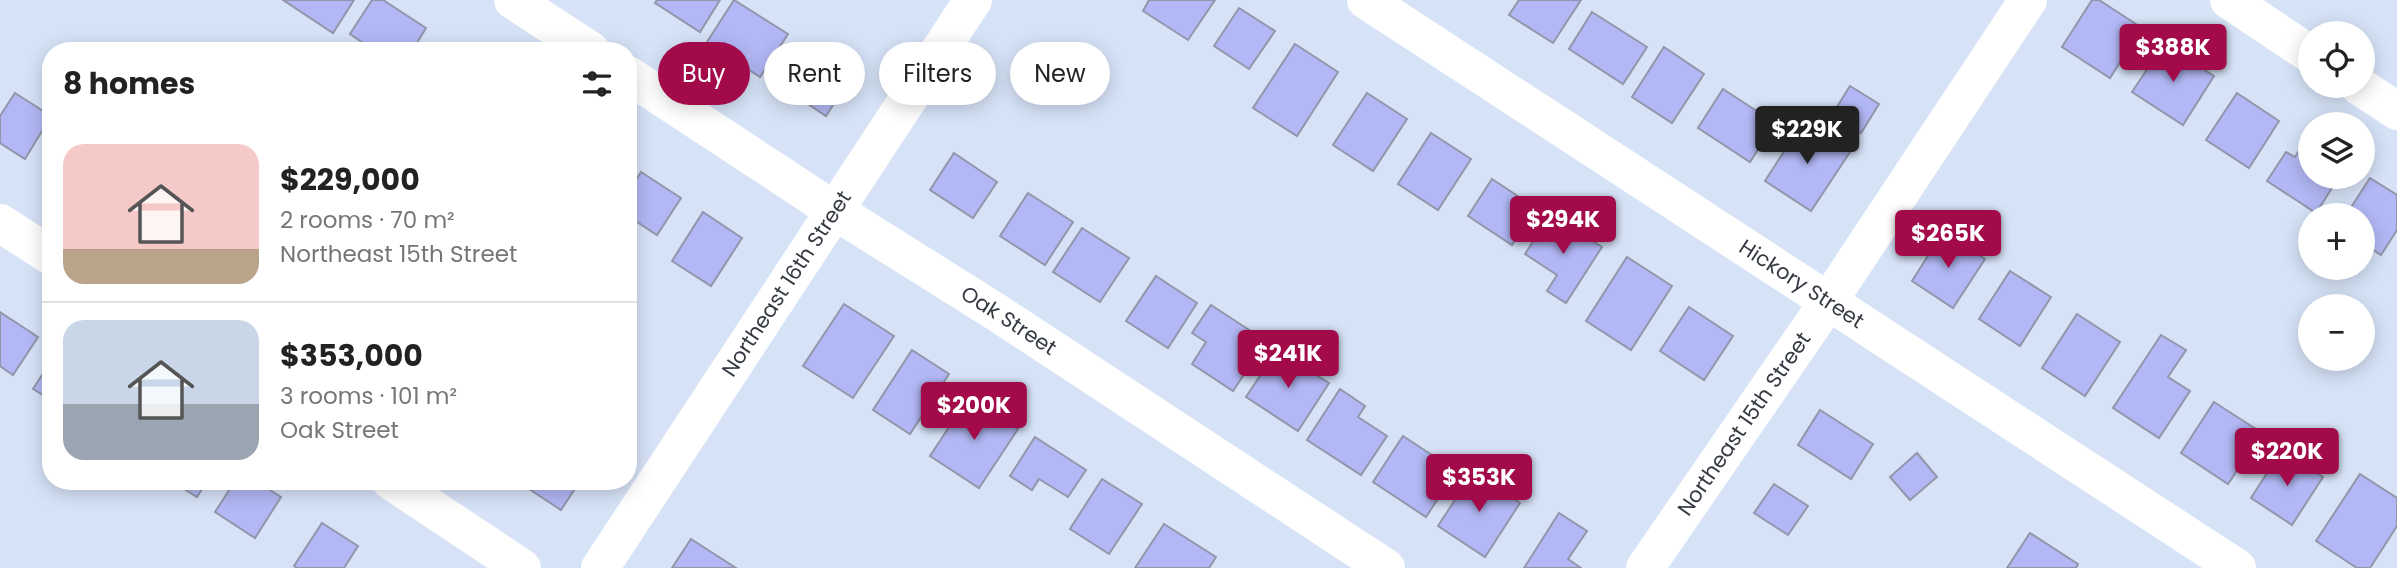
<!DOCTYPE html>
<html lang="en">
<head>
<meta charset="utf-8">
<style>
	:root { --surface:#fff; --page:#f2f2f2; --text:#222; --muted:#767676; --line:#e0e0e0; --accent:#a20a4a }
	body { margin:0; font-family:Poppins,sans-serif; background:var(--page); color:var(--text); height:100vh; display:flex; flex-direction:column; font-size:26px; white-space:nowrap }
	* { box-sizing:border-box; margin:0 }
	p { font-size:23px; color:var(--muted) }
	.icon { flex:none; width:38px; height:38px; fill:none; stroke:currentColor; stroke-width:2; stroke-linecap:round; stroke-linejoin:round }
	.map { position:relative; flex:1; overflow:hidden }
	.details { position:absolute; left:42px; top:42px; width:595px; height:448px; display:flex; flex-direction:column; background:var(--surface); border-radius:28px; box-shadow:0 4px 18px #0003 }
	.details>* { flex:none }
	.top-card { position:absolute; left:658px; top:42px; width:665px; height:63px; display:flex; gap:14px }
	.fabs { position:absolute; left:2298px; top:21px; display:grid; gap:14px }
	.fabs a { display:grid; place-items:center; width:77px; height:77px; border-radius:50%; background:var(--surface); box-shadow:0 4px 18px #0003; font-size:35px }
	.price { position:absolute; translate:-50% -60px; padding:0 16px; border-radius:7px; background:var(--accent); color:#fff; font-size:23px; line-height:46px; filter:drop-shadow(0 2px 4px #0008) }
	.price::after { content:''; position:absolute; left:50%; top:42px; width:21px; height:16px; margin-left:-10px; background:inherit; clip-path:polygon(0 0,100% 0,50% 100%) }
	.price.active { background:#222; color:#fff }
	ul { padding:0; list-style:none }
	li { display:flex; align-items:center; gap:21px; height:175px; padding:0 21px }
	li+li { border-top:2px solid var(--line) }
	li span { display:grid; place-items:center; flex:none; width:196px; height:140px; border-radius:21px; color:#555 }
	li>.icon { margin-inline-start:auto }
	span .icon { width:84px; height:84px; fill:#fffc; stroke-width:1 }
	li b { font-size:30px }
	h2 { display:flex; justify-content:space-between; align-items:center; height:84px; padding:0 21px; font-size:30px }
	.tag { padding:0 24px; border-radius:32px; background:var(--surface); box-shadow:0 4px 18px #0003; font-size:24px; line-height:63px }
	.tag.active { background:var(--accent); color:#fff }
	.map>svg:first-child { display:block }
	.building { fill:#b2b8f5; stroke:#9396aa; stroke-width:2 }
	.lines { fill:none; stroke-linecap:round; stroke-linejoin:round }
	.minor { stroke:#fff; stroke-width:38 }
	.labels { text-anchor:middle; stroke-width:5; stroke-linejoin:round; paint-order:stroke }
	.street-label { font-size:21px; fill:#353a42; stroke:#d6e3f7 }
</style>
</head>
<body>
<div class="map">
<svg width="2397" height="568" viewBox="0 0 2397 568">
	<rect width="100%" height="100%" fill="#d6e3f7"/>
	<!-- building -->
	<g class="building">
		<polygon points="283,0 354,0 333,33"/>
		<polygon points="372,0 383,0 426,28 412,51 375,51 350,34"/>
		<polygon points="657,0 720,0 700,32 655,3"/>
		<polygon points="734,0 788,34 760,77 707,42"/>
		<polygon points="1149,0 1215,0 1188,40 1143,11"/>
		<polygon points="1519,0 1581,0 1553,43 1509,15"/>
		<polygon points="2092,0 2099,0 2142,28 2110,78 2062,47"/>
		<polygon points="1239,8 1275,31 1249,69 1214,46"/>
		<polygon points="1592,12 1647,47 1623,84 1569,49"/>
		<polygon points="1295,44 1338,72 1297,136 1253,108"/>
		<polygon points="2164,44 2214,76 2183,125 2132,92"/>
		<polygon points="1664,47 1704,74 1672,123 1632,97"/>
		<polygon points="803,51 849,80 826,116 781,86"/>
		<polygon points="1850,86 1879,104 1861,133 1832,115"/>
		<polygon points="1723,89 1775,123 1750,162 1698,128"/>
		<polygon points="15,93 51,116 25,159 0,143 0,116"/>
		<polygon points="1367,93 1407,119 1373,171 1333,145"/>
		<polygon points="2237,93 2279,121 2249,168 2206,140"/>
		<polygon points="1803,122 1850,152 1811,211 1765,181"/>
		<polygon points="1431,133 1471,159 1438,210 1398,184"/>
		<polygon points="2309,135 2310,177 2339,177 2316,213 2267,181 2286,152 2295,157"/>
		<polygon points="954,153 997,182 973,218 930,190"/>
		<polygon points="641,172 681,198 657,235 628,216 628,193"/>
		<polygon points="2370,178 2397,195 2397,230 2381,255 2362,243 2362,215 2346,215"/>
		<polygon points="1492,179 1536,208 1512,245 1468,216"/>
		<polygon points="1028,193 1073,222 1045,265 1000,236"/>
		<polygon points="703,212 742,238 711,286 672,261"/>
		<polygon points="1551,214 1602,247 1566,303 1547,291 1557,275 1525,254"/>
		<polygon points="1082,228 1129,258 1100,302 1053,272"/>
		<polygon points="1943,232 1985,259 1953,308 1912,281"/>
		<polygon points="1627,257 1672,286 1631,350 1586,321"/>
		<polygon points="2010,271 2051,297 2020,346 1979,319"/>
		<polygon points="1156,276 1197,303 1168,348 1126,321"/>
		<polygon points="844,304 894,336 853,398 803,366"/>
		<polygon points="1211,305 1266,341 1233,391 1192,364 1206,342 1192,333"/>
		<polygon points="1689,307 1733,336 1704,380 1660,351"/>
		<polygon points="0,312 38,337 13,375 0,366"/>
		<polygon points="2077,314 2120,342 2085,396 2042,368"/>
		<polygon points="2161,335 2186,350 2168,377 2190,391 2159,438 2113,408"/>
		<polygon points="912,350 949,374 910,434 873,410"/>
		<polygon points="1277,350 1329,383 1298,431 1246,397"/>
		<polygon points="51,361 51,400 33,389"/>
		<polygon points="1340,389 1365,406 1358,417 1387,436 1361,475 1307,440"/>
		<polygon points="969,397 1018,429 979,488 930,456"/>
		<polygon points="2214,402 2262,433 2228,484 2181,453"/>
		<polygon points="1820,410 1873,444 1851,479 1798,445"/>
		<polygon points="1403,436 1456,471 1426,517 1373,482"/>
		<polygon points="1035,437 1086,470 1068,497 1039,479 1032,490 1010,476"/>
		<polygon points="2282,450 2323,477 2292,525 2251,498"/>
		<polygon points="1917,453 1937,477 1910,500 1890,477"/>
		<polygon points="1473,472 1520,503 1485,557 1438,526"/>
		<polygon points="2360,474 2397,498 2397,526 2370,568 2357,568 2316,541"/>
		<polygon points="1102,479 1142,504 1109,554 1070,529"/>
		<polygon points="172,481 207,481 197,497"/>
		<polygon points="235,481 256,481 281,497 255,538 215,512"/>
		<polygon points="517,481 580,481 561,510"/>
		<polygon points="1774,484 1808,506 1788,535 1754,513"/>
		<polygon points="1559,513 1587,531 1568,559 1581,568 1524,568"/>
		<polygon points="322,523 358,546 344,568 297,568 294,566"/>
		<polygon points="1164,524 1216,557 1209,568 1135,568"/>
		<polygon points="2030,533 2078,564 2076,568 2007,568"/>
		<polygon points="691,539 736,568 672,568"/>
	</g>
	<g class="lines">
		<!-- minor -->
		<g class="minor">
			<polyline points="513,0 591,51"/>
			<path id="s1" d="M 1366,0 L 2237,568"/>
			<polyline points="2229,0 2310,54"/>
			<path id="s2" d="M 628,75 L 835,211 L 996,312 L 1386,568"/>
			<polyline points="2359,86 2397,111"/>
			<polyline points="0,223 51,256"/>
			<polyline points="391,481 522,568"/>
			<path id="s3" d="M 600,568 L 973,0"/>
			<path id="s4" d="M 1645,568 L 1828,302 L 2028,0"/>
		</g>
	</g>
	<g class="labels">
		<!-- street labels -->
		<g class="street-label">
			<text dy="7" stroke="none"><textPath href="#s3" startOffset="340">Northeast 16th Street</textPath></text>
			<text dy="7" stroke="none"><textPath href="#s1" startOffset="520">Hickory Street</textPath></text>
			<text dy="7" stroke="none"><textPath href="#s2" startOffset="453">Oak Street</textPath></text>
			<text dy="7" stroke="none"><textPath href="#s4" startOffset="175">Northeast 15th Street</textPath></text>
		</g>
	</g>
</svg>
<div class="fabs">
<a><svg class="icon" aria-label="locate" viewBox="0 0 24 24"><circle cx="12" cy="12" r="6"/><path d="M12 2v4M12 18v4M2 12h4M18 12h4"/></svg></a>
<a><svg class="icon" aria-label="layers" viewBox="0 0 24 24"><path d="M12 4l9 5-9 5-9-5zM3 14l9 5 9-5"/></svg></a>
<a>+</a>
<a>−</a>
</div>
<b class="price" style="left:2173px;top:84px">$388K</b>
<b class="price active" style="left:1807px;top:166px">$229K</b>
<b class="price" style="left:1563px;top:256px">$294K</b>
<b class="price" style="left:1948px;top:270px">$265K</b>
<b class="price" style="left:1288px;top:390px">$241K</b>
<b class="price" style="left:974px;top:442px">$200K</b>
<b class="price" style="left:2287px;top:488px">$220K</b>
<b class="price" style="left:1479px;top:514px">$353K</b>
<div class="top-card">
<a class="tag active">Buy</a>
<a class="tag">Rent</a>
<a class="tag">Filters</a>
<a class="tag">New</a>
</div>
<section class="details">
<h2>8 homes<svg class="icon" aria-label="filters" viewBox="0 0 24 24"><path d="M4 7h16M4 17h16"/><circle cx="9" cy="7" r="2"/><circle cx="15" cy="17" r="2"/></svg></h2>
<ul>
<li><span style="background:linear-gradient(#f6c9c9 75%,#b9a48a 0)"><svg class="icon" aria-label="home" viewBox="0 0 24 24"><path d="M3 11l9-7 9 7M6 9v11h12V9"/></svg></span><div><b>$229,000</b><p>2 rooms · 70 m²</p><p>Northeast 15th Street</p></div></li>
<li><span style="background:linear-gradient(#c9d6e8 60%,#9aa5b1 0)"><svg class="icon" aria-label="home" viewBox="0 0 24 24"><path d="M3 11l9-7 9 7M6 9v11h12V9"/></svg></span><div><b>$353,000</b><p>3 rooms · 101 m²</p><p>Oak Street</p></div></li>
</ul>
</section>
</div>
</body>
</html>
